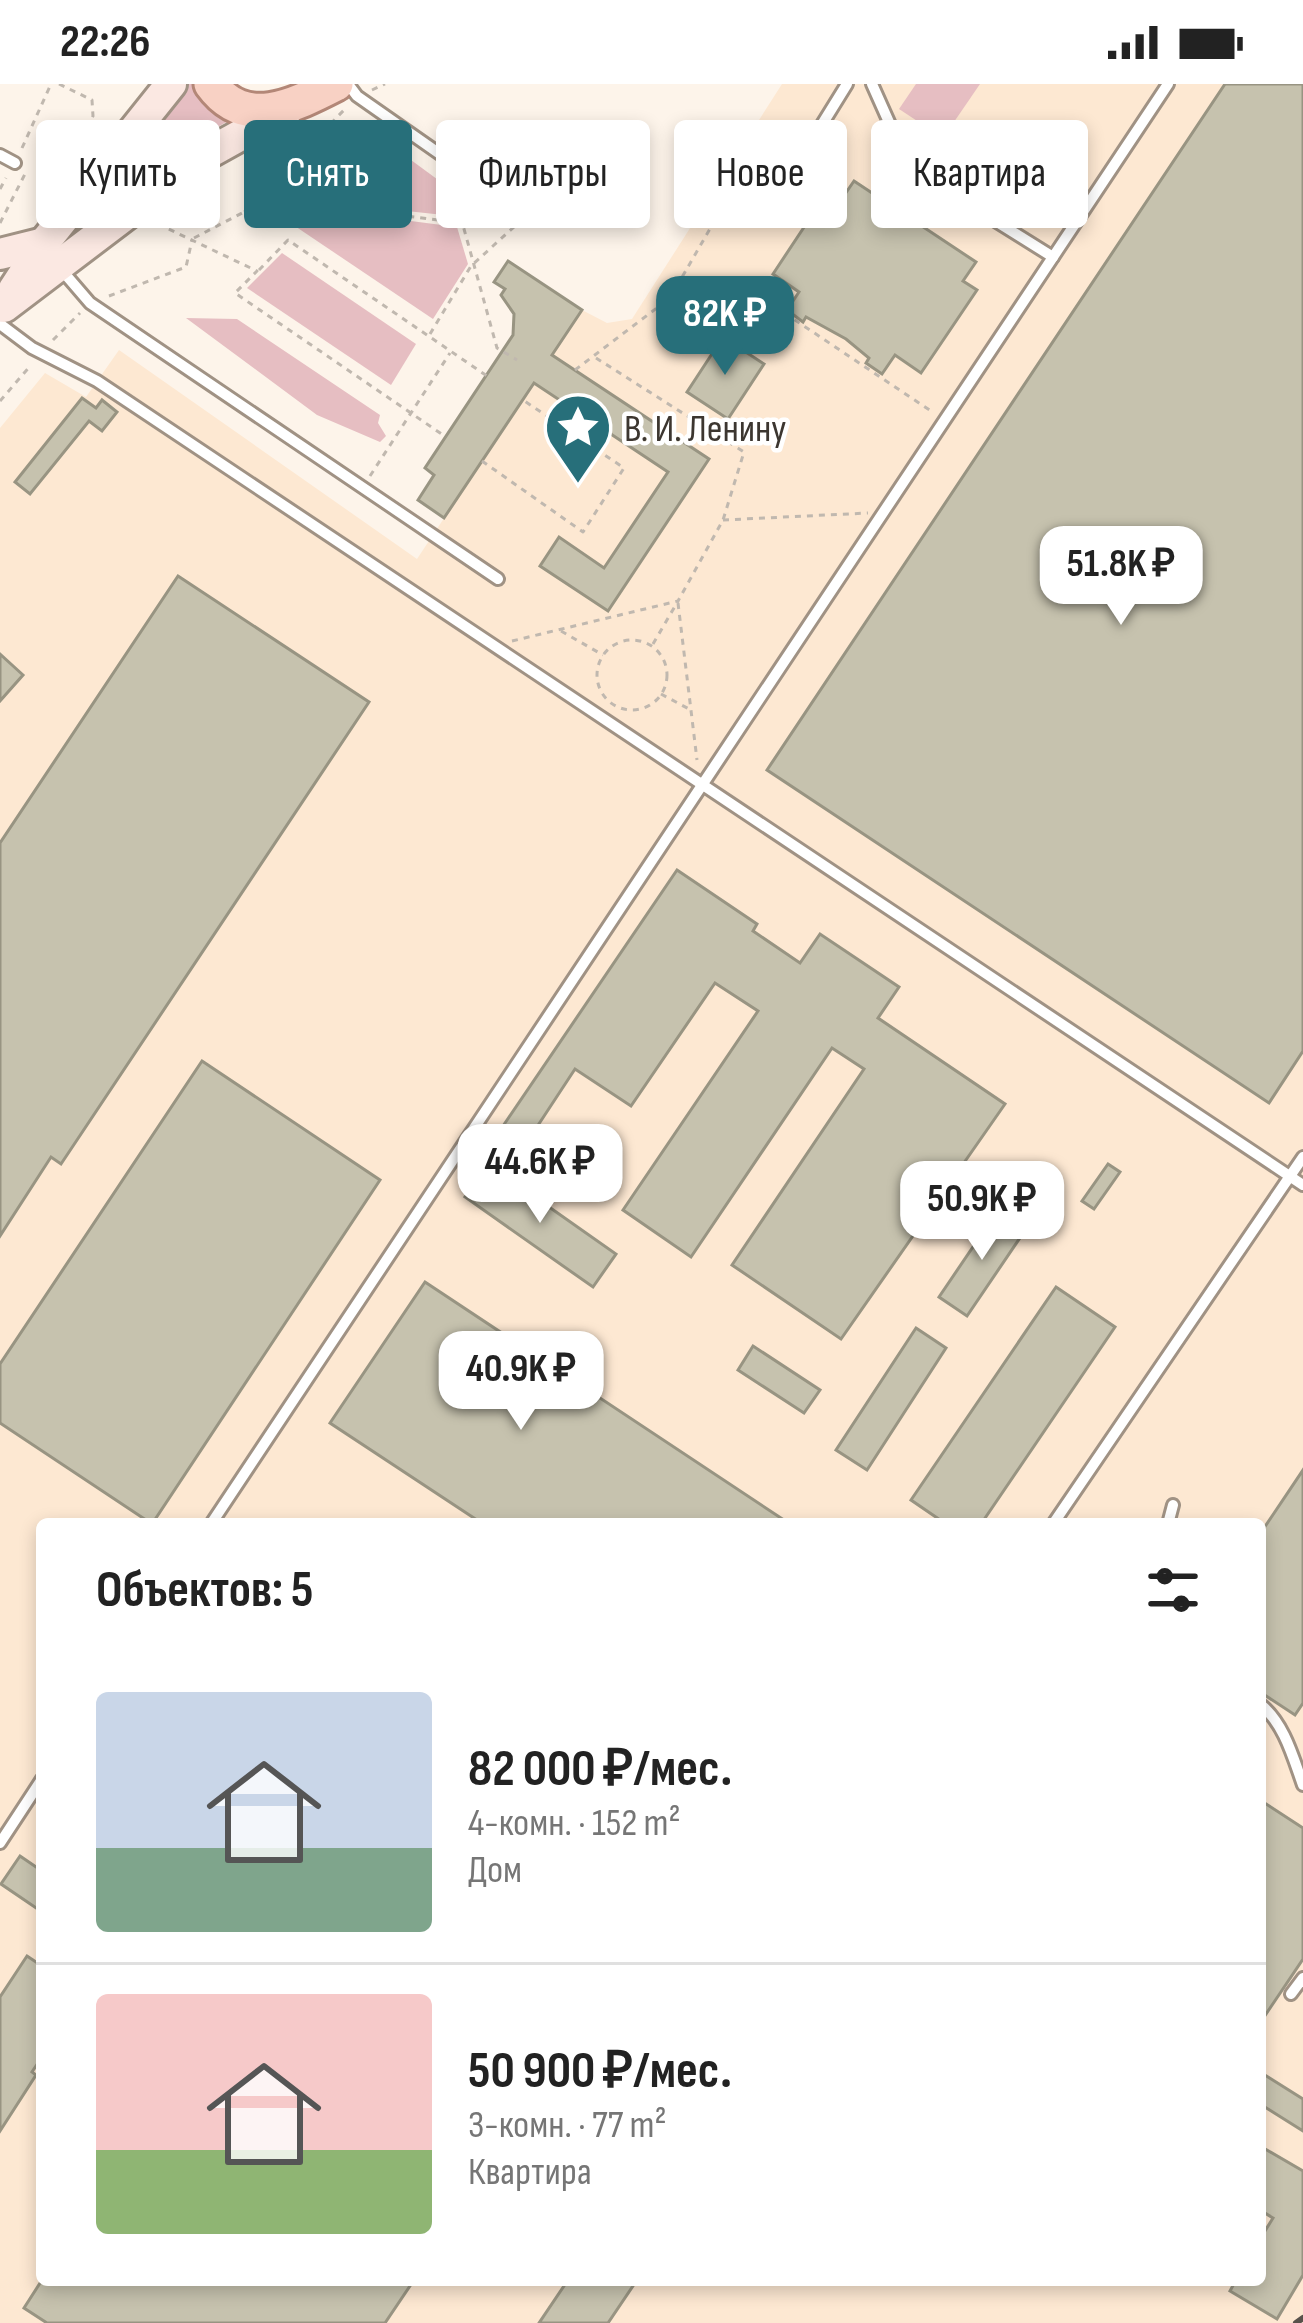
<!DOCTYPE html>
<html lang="ru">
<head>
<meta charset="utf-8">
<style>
	:root { --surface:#fff; --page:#f6f6f6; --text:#222; --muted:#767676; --line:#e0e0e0; --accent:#276f7a }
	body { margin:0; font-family:"Sofia Sans Condensed",sans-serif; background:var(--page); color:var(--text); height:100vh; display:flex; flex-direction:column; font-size:45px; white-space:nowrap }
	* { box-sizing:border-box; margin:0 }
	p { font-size:39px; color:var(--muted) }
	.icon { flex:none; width:66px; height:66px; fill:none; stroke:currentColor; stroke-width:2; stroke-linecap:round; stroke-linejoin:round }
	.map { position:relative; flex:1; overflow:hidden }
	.panel { position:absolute; left:36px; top:1434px; width:1230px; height:768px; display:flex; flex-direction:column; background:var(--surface); border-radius:12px; box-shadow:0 6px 18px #0003 }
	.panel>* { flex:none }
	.banner { position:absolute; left:36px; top:36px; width:1233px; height:108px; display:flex; gap:24px }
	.price { position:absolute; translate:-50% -102px; padding:0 27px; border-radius:24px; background:#fff; color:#222; font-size:39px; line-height:78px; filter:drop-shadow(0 3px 6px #0008) }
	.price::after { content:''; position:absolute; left:50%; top:72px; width:36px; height:27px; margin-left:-18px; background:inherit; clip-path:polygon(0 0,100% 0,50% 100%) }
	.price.current { background:var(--accent); color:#fff }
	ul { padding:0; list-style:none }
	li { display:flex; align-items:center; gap:36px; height:300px; padding:0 60px }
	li+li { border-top:3px solid var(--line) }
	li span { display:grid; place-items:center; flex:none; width:336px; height:240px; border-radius:12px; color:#555 }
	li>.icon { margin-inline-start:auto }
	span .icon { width:144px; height:144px; fill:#fffc; stroke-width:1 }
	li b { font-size:51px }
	h2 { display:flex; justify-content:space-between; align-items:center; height:144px; padding:0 60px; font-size:51px }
	.tag { padding:0 42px; border-radius:12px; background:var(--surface); box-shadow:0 6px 18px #0003; font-size:42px; line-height:108px }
	.tag.current { background:var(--accent); color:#fff }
	.status { display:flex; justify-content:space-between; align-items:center; height:84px; padding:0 60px; background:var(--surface); direction:ltr }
	.status svg { height:33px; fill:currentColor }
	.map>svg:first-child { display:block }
	.built { fill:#fde8d2; fill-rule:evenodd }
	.green { fill:#e6bec2 }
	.building { fill:#c6c2ae; stroke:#989482; stroke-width:3 }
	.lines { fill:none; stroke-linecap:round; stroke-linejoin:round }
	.lane-casing { stroke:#a09284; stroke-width:16 }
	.secondary-casing { stroke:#a09284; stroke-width:36 }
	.primary-casing { stroke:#b38777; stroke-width:39 }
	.path { stroke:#c0b8af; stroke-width:3; stroke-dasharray:6 6; stroke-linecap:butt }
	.lane { stroke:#fff; stroke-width:10 }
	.secondary { stroke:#fbe8e2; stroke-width:30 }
	.primary { stroke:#f8d1c4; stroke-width:33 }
	.rail { stroke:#58514b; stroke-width:6 }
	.labels { text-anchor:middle; stroke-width:9; stroke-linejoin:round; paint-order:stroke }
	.poi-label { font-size:39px; fill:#3c3630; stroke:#fff; text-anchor:start }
</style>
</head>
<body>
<div class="status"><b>22:26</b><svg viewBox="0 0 49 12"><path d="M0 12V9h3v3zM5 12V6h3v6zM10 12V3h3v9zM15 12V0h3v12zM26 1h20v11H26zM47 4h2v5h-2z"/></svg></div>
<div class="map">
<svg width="1303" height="2239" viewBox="0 0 1303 2239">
	<rect width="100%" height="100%" fill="#fdf4ea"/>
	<!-- built -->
	<path class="built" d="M 782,0 L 1303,0 L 1303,2239 L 0,2239 L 0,344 L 45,289 L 86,313 L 119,266 L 417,475 L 582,226 L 607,239 L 632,235 ZM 42,1440 L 1260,1440 L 1260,2196 L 42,2196 Z"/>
	<!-- green -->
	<g class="green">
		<polygon points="187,0 193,0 201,13 237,32 167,72 104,122 91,127 91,119"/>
		<polygon points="916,0 980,0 943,54 899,25"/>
		<polygon points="362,40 445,101 453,132 314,117 297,105"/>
		<polygon points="280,120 457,143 468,180 433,235 274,128"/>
		<polygon points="282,169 416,260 391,301 247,204"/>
		<polygon points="186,234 237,235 380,331 378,339 386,352 380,358 317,331"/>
	</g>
	<!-- building -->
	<g class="building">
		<polygon points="1225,0 1303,0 1303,967 1269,1019 767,686"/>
		<polygon points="279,53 295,65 273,94 256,82"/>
		<polygon points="854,97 976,178 963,197 977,206 921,289 895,271 882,290 866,279 869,274 846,255 806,233 803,238 787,226 799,208 773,190 828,107 841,116"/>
		<polygon points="508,177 582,226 552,271 709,375 608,527 540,482 559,453 604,484 668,388 534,299 444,434 418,416 434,391 425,384 513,251 514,230 501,211 505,205 494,198"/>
		<polygon points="723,253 764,280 728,335 687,308"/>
		<polygon points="82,314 96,324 102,316 117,328 102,347 89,337 30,410 15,398"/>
		<polygon points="178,492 369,618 61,1080 51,1073 0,1152 0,759"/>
		<polygon points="0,570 23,591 0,617"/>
		<polygon points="677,786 757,840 753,847 800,879 820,850 899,903 878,934 1005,1020 841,1255 732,1181 864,985 832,964 691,1173 623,1126 758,927 715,899 631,1022 575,985 527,1058 503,1042"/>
		<polygon points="202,977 380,1096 152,1440 0,1339 0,1280"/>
		<polygon points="488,1080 616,1170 593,1203 465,1113"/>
		<polygon points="1108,1080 1120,1088 1094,1125 1082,1117"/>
		<polygon points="998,1126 1026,1145 967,1232 939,1213"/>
		<polygon points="425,1198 790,1440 483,1440 330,1339"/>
		<polygon points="1056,1203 1115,1243 981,1440 946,1440 911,1416"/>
		<polygon points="916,1244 946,1264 867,1386 836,1366"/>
		<polygon points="753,1262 820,1306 804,1329 738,1286"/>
		<polygon points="1303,1386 1303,1619 1295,1631 1260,1608 1260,1450"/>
		<polygon points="1260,1716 1303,1744 1303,1875 1260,1939"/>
		<polygon points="20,1772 42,1787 42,1828 1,1800"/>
		<polygon points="27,1872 42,1882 42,1973 32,1988 36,1991 0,2047 0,1913"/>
		<polygon points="1260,1988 1303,2015 1303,2047 1260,2020"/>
		<polygon points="1260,2062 1303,2087 1303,2191 1277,2235 1230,2207 1236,2196 1260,2196 1260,2155 1273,2134 1260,2126"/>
		<polygon points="42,2196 414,2196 385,2239 47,2239 24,2224"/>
		<polygon points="568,2196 637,2196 608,2239 539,2239"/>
	</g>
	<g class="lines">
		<!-- lane casing -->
		<g class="lane-casing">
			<g id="lane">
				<polyline points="348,0 357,12 527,131"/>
				<polyline points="872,0 909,83 1053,173"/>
				<polyline points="0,71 15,79"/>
				<polyline points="800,76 847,0"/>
				<polyline points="59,183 90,219 498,495"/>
				<polyline points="0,240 32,264 97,297 1303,1101"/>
				<polyline points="211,1440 1168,0"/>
				<polyline points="1053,1440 1303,1073"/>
				<polyline points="1168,1440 1173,1421"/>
				<path d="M 1260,1620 C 1284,1639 1293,1673 1303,1701"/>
				<polyline points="0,1759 42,1695"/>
				<polyline points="1291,1910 1303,1894"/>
			</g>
		</g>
		<!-- secondary casing -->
		<g class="secondary-casing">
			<g id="secondary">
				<polyline points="0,170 44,159"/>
				<polyline points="14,205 44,159 171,0"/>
				<polyline points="4,223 203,72 288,25"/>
			</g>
		</g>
		<!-- primary casing -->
		<g class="primary-casing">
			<path id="primary" d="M 211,0 C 245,47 295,21 336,0"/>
		</g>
		<!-- path -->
		<g class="path">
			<polyline points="59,0 92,16 93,32 75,67"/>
			<polyline points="372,6 385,0"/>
			<polyline points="22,64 51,0"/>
			<polyline points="451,98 497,264 517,276"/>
			<polyline points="0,105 6,94"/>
			<polyline points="244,128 275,115 461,139 507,134"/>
			<polyline points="0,139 25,90"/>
			<polyline points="158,140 257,187 235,209 446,353"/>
			<polyline points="194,154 244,128 345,25"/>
			<polyline points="259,186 288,156 487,292"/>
			<polyline points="109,212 186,183 192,156"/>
			<polyline points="672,214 750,206 931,327"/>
			<polyline points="430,250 471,182 516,141"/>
			<polyline points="53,256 80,229"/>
			<polyline points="575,286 670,214 763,53 788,69"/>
			<polyline points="0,317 31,281"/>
			<polyline points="482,377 583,448 624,384 523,316"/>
			<polyline points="370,392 450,269"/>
			<polyline points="723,436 868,429"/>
			<polyline points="678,519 697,676"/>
			<polyline points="561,547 603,571"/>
			<circle cx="632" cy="591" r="35"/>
			<polyline points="512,557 678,517 723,436 744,368 596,274"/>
			<polyline points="653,560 678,517"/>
			<polyline points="661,610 689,625"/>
		</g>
		<!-- lane -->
		<use href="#lane" class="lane"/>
		<!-- secondary -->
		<use href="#secondary" class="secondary"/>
		<!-- primary -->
		<use href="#primary" class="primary"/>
		<!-- rail -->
		<polyline class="rail" points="1296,2239 1303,2234"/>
	</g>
	<!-- icons -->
	<defs>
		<g id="sight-pin" transform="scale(3.45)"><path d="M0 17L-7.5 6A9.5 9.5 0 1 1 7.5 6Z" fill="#276f7a" stroke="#fff"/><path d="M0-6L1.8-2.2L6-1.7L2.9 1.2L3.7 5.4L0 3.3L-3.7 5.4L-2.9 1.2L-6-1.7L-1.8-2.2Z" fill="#fff"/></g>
	</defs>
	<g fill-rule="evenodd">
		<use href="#sight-pin" x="578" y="343"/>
	</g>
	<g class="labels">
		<!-- poi labels -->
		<g class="poi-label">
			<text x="624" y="357">В. И. Ленину</text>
		</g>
	</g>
</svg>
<b class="price current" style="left:725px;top:294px">82K ₽</b>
<b class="price" style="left:1121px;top:544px">51.8K ₽</b>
<b class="price" style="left:540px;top:1142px">44.6K ₽</b>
<b class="price" style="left:982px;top:1179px">50.9K ₽</b>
<b class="price" style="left:521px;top:1349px">40.9K ₽</b>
<div class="banner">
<a class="tag">Купить</a>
<a class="tag current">Снять</a>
<a class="tag">Фильтры</a>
<a class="tag">Новое</a>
<a class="tag">Квартира</a>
</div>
<section class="panel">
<h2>Объектов: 5<svg class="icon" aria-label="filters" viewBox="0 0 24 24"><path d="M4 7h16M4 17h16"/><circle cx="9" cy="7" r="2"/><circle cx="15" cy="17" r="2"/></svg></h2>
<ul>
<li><span style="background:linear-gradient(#c9d6e8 65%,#7fa58c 0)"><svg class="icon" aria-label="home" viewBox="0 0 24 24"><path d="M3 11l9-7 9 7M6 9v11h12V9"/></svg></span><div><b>82 000 ₽/мес.</b><p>4-комн. · 152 m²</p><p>Дом</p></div></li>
<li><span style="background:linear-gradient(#f6c9c9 65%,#8fb573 0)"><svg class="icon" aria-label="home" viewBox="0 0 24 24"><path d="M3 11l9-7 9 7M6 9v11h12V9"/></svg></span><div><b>50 900 ₽/мес.</b><p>3-комн. · 77 m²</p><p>Квартира</p></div></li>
</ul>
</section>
</div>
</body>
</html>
